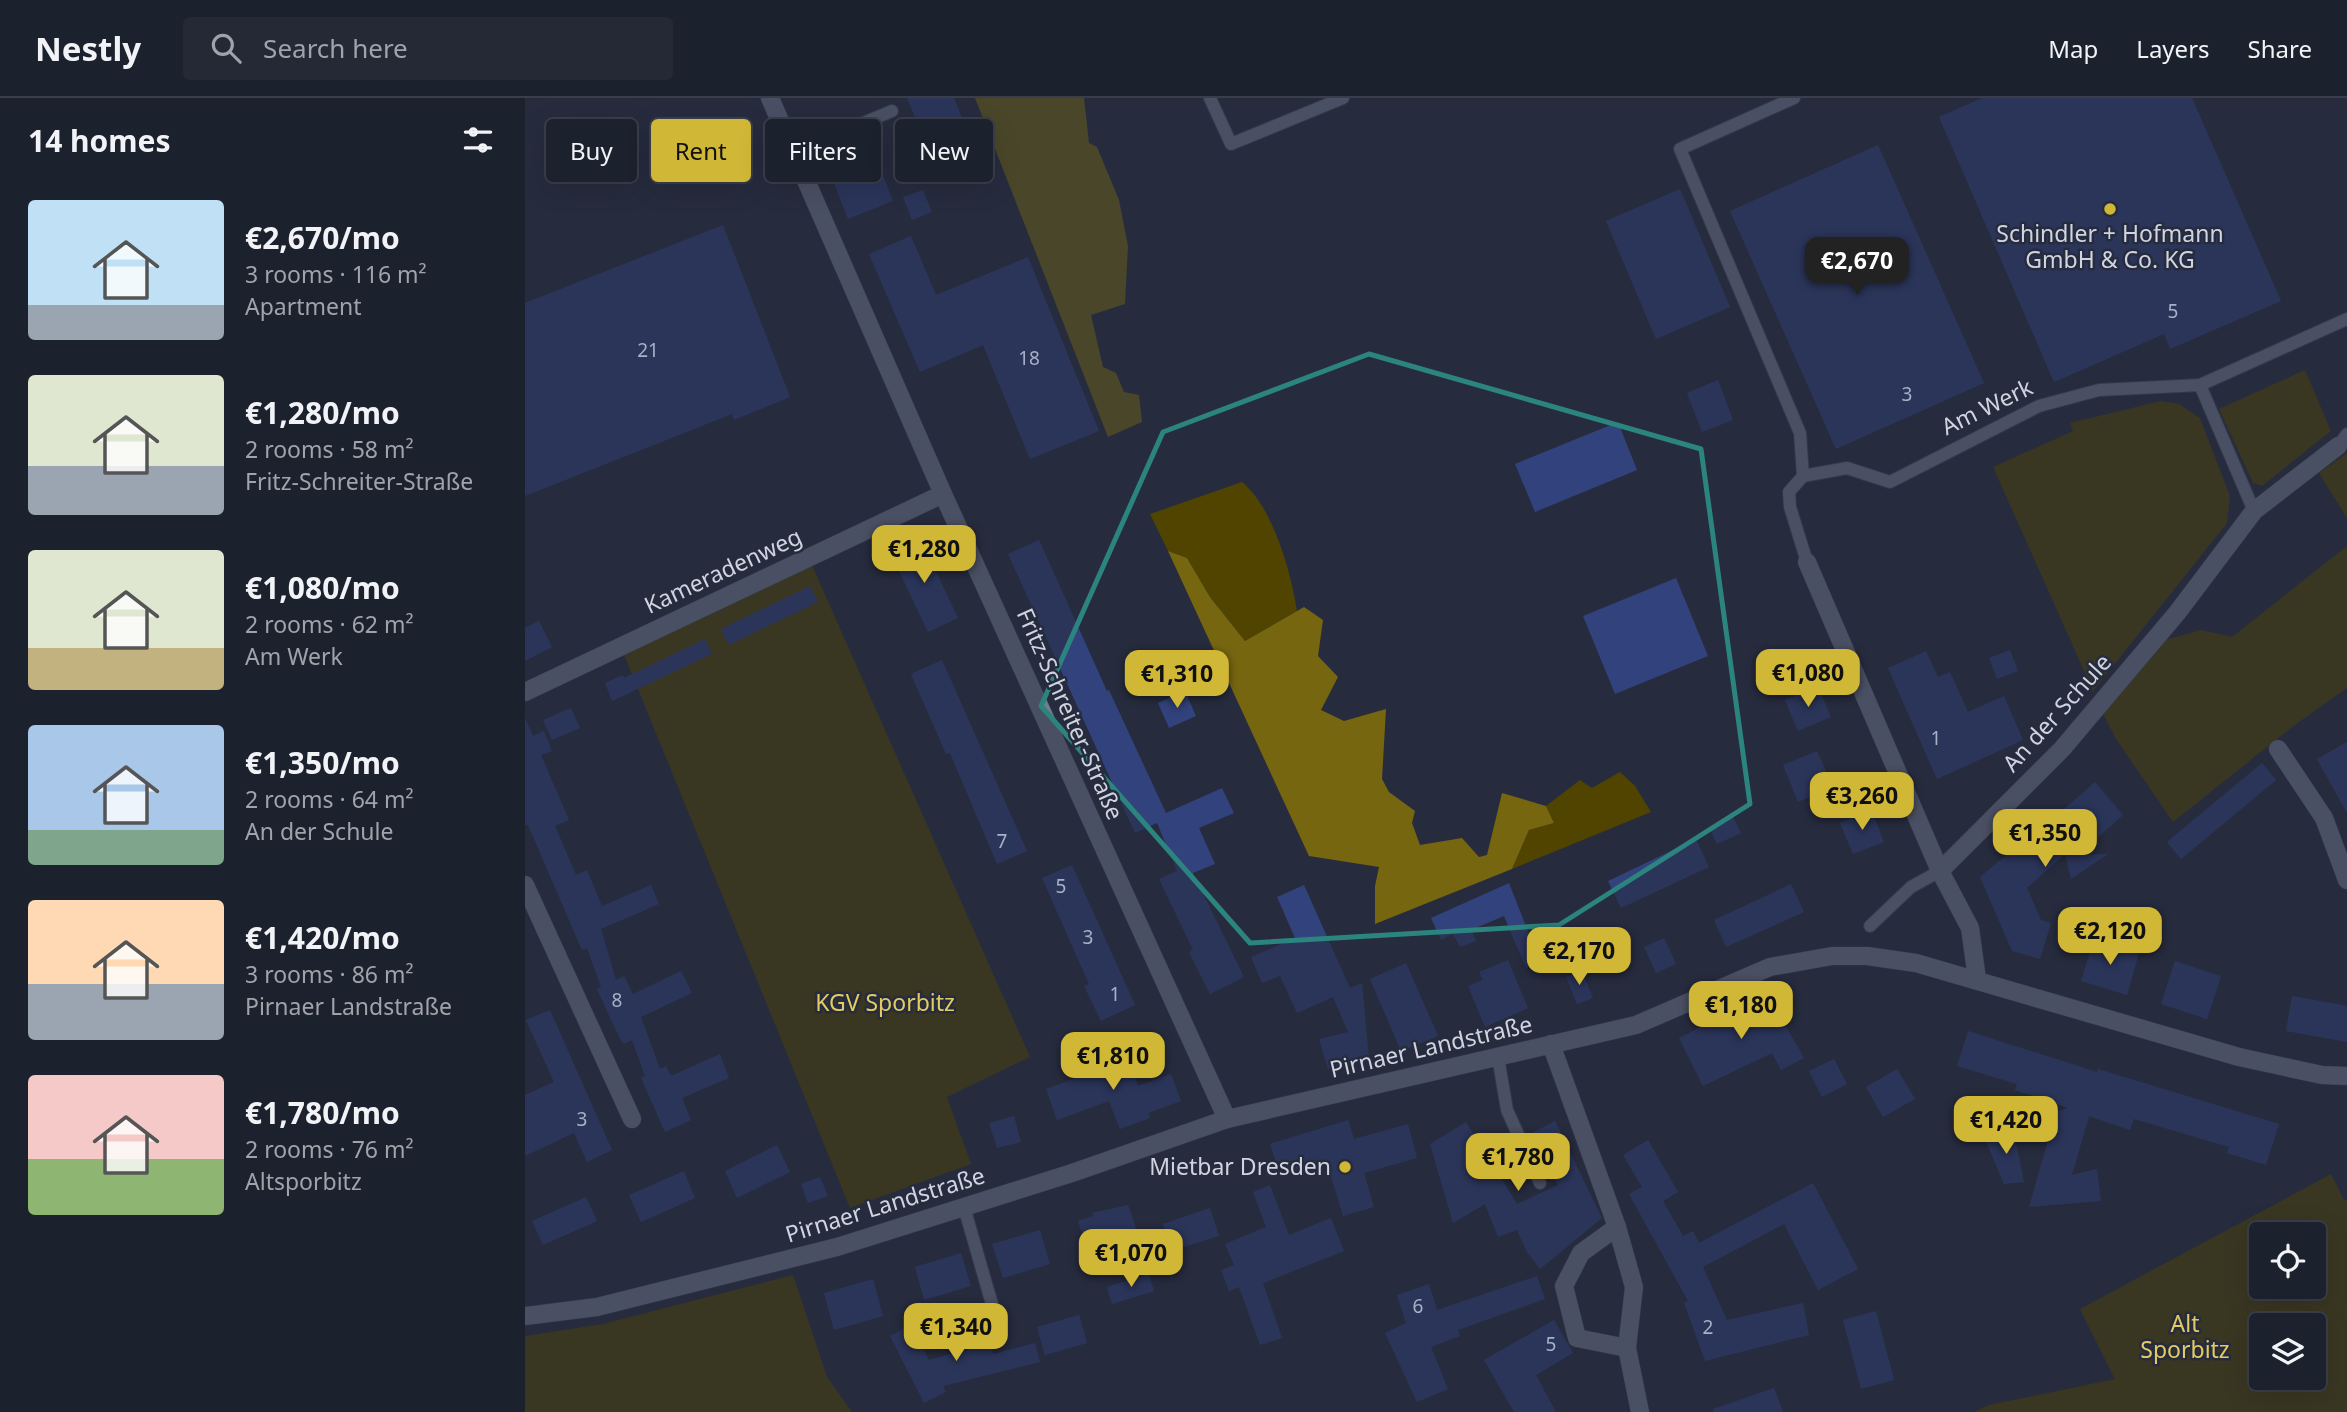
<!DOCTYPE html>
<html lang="en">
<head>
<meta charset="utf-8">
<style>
	:root { --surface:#1c212e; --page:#252936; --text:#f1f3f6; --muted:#a0a3aa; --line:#3a3e4a; --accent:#d1b736 }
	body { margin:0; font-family:"Noto Sans",sans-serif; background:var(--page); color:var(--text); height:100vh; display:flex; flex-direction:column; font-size:26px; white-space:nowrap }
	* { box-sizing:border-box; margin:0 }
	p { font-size:23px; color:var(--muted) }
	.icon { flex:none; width:38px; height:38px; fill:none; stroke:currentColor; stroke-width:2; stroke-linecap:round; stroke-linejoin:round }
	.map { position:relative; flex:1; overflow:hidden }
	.panel { display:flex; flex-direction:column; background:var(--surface); width:525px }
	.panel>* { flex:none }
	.hud { position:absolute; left:21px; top:21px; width:665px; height:63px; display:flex; gap:14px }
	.tools { position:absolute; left:1724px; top:1124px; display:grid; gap:14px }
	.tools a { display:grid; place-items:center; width:77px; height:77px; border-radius:7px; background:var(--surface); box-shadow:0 7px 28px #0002,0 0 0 2px var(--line); font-size:35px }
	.price { position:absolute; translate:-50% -60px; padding:0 16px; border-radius:14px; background:var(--accent); color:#111; font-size:23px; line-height:46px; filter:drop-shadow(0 2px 4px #0008) }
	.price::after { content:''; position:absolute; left:50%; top:42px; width:21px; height:16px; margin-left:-10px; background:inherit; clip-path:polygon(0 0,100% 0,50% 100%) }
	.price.selected { background:#222; color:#fff }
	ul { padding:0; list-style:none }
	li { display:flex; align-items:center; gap:21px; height:175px; padding:0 28px }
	li span { display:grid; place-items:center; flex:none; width:196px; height:140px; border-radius:7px; color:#555 }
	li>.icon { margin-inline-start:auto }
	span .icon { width:84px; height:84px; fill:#fffc; stroke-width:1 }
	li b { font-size:30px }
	h2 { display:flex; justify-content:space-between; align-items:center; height:84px; padding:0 28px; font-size:30px }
	.pill { padding:0 24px; border-radius:7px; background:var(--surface); box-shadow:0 7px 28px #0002,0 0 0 2px var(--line); font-size:24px; line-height:63px }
	.pill.selected { background:var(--accent); color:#111 }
	header { display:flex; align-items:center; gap:42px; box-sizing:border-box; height:98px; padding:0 35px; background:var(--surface); border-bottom:2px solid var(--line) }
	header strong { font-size:33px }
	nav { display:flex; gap:38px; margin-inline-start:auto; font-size:24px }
	.search { width:490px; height:63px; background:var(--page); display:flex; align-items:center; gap:18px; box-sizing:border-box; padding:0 24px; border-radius:7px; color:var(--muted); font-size:26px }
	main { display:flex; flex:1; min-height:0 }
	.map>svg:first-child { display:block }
	.green { fill:#504400; fill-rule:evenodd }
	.forest { fill:#766610 }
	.building { fill:#32427c }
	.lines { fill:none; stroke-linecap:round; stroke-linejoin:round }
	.service-casing { stroke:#454a59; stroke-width:14 }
	.minor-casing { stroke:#454a59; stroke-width:19 }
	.tertiary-casing { stroke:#454a59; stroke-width:19 }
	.service { stroke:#757c91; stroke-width:12 }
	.minor { stroke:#757c91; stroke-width:18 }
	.tertiary { stroke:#757c91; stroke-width:18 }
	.marked { fill:none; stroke:#2c847f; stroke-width:5; stroke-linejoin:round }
	.poi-dot { fill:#d1b736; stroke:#262c3e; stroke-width:2.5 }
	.labels { text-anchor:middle; stroke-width:5; stroke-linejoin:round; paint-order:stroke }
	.number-label { font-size:19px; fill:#a8b0c7 }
	.poi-label { font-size:23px; fill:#d0d4e0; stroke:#262c3e }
	.street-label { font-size:23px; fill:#d0d4e0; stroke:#262c3e }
	.park-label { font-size:23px; fill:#e2cb60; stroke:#262c3e }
</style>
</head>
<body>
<header>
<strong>Nestly</strong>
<div class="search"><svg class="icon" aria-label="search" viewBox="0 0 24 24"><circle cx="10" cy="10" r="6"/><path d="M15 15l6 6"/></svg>Search here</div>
<nav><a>Map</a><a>Layers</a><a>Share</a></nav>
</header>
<main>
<section class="panel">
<h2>14 homes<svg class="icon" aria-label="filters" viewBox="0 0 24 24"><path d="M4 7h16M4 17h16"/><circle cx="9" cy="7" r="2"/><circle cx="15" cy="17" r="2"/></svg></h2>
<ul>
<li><span style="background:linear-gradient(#bfe0f5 75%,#9aa5b1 0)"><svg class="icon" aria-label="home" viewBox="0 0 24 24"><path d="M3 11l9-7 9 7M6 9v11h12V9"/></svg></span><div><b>€2,670/mo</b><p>3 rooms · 116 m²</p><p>Apartment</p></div></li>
<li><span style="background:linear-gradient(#dfe7d0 65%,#9aa5b1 0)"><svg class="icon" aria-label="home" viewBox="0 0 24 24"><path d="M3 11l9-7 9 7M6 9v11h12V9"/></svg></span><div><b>€1,280/mo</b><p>2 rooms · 58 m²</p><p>Fritz-Schreiter-Straße</p></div></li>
<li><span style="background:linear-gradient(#dfe7d0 70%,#c2b280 0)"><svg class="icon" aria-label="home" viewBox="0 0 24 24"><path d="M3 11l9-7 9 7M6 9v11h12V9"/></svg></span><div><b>€1,080/mo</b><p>2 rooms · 62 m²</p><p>Am Werk</p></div></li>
<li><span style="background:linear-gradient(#a9c7e8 75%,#7fa58c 0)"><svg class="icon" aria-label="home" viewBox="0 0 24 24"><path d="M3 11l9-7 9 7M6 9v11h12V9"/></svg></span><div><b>€1,350/mo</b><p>2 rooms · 64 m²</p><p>An der Schule</p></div></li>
<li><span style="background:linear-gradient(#ffd9b3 60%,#9aa5b1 0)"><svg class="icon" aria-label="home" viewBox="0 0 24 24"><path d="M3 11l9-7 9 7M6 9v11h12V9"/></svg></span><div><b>€1,420/mo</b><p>3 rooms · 86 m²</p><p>Pirnaer Landstraße</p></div></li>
<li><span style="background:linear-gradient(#f6c9c9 60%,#8fb573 0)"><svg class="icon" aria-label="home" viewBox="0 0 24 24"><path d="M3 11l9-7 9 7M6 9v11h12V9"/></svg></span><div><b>€1,780/mo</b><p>2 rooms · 76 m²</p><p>Altsporbitz</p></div></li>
</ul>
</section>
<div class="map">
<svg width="1822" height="1314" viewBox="0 0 1822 1314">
	<rect width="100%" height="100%" fill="#262c3e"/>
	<!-- green -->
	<g class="green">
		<polygon points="1780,272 1806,333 1737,388 1728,385 1694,311"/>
		<polygon points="1636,303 1654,306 1675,320 1705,398 1702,425 1568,593 1468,369 1548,333 1545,325"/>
		<polygon points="1822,355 1822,420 1794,375"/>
		<path d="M 717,384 C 748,409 766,474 772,513 L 720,543 L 685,499 L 662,460 L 643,453 L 625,416 Z"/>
		<polygon points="1822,448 1822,590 1767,629 1648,724 1591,641 1578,616 1636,543 1676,532 1707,539"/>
		<polygon points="286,465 505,959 422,999 446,1066 325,1110 97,552"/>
		<polygon points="1095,674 1110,688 1126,714 987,771 1004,732 1029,725 1021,708 1055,682 1067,690"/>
		<path d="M 1806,1076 L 1819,1102 L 1822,1101 L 1822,1314 L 1449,1314 L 1464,1307 L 1590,1281 L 1555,1211 ZM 1736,1136 L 1788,1136 L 1788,1188 L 1736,1188 ZM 1736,1227 L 1788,1227 L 1788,1279 L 1736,1279 Z"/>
		<polygon points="268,1177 302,1279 327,1314 0,1314 0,1238 78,1226"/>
	</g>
	<!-- forest -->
	<g class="forest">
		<polygon points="450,0 559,0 564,45 572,49 594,102 603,148 600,206 566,217 578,269 591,275 599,294 614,297 617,324 583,339"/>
		<polygon points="643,453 662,460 685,499 720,543 779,509 798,522 793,558 813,579 796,612 819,623 861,611 857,681 864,694 890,713 887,725 895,747 937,740 954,759 962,757 977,695 1021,708 1029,725 1004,732 987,771 850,826 850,788 854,769 784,758"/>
	</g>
	<!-- building -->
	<g class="building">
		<polygon points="382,0 429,0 447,44 407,60"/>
		<polygon points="1457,0 1667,0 1756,203 1645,251 1639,236 1529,284 1414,19"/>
		<polygon points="341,34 368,103 323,121 296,52"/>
		<polygon points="1353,47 1459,285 1311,351 1205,113"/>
		<polygon points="1155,91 1205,209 1131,241 1081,123"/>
		<polygon points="398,92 407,114 387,122 378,99"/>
		<polygon points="198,127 265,299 209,322 207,316 0,398 0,205"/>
		<polygon points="386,138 411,197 503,159 574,333 505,361 458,247 395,274 344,156"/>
		<polygon points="1193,282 1208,322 1177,334 1162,295"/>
		<polygon points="1093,324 1112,372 1010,414 990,366"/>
		<polygon points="395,440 433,520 403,534 365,454"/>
		<polygon points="514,442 582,593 584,592 641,715 697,690 709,715 674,730 690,766 668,775 719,879 685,896 664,854 668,852 634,781 652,773 632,725 610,735 483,456"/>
		<polygon points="1151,480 1183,558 1090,596 1058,518"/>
		<polygon points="285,488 293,504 204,547 196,531"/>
		<polygon points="14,523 27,549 0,563 0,530"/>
		<polygon points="180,541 187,556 87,603 80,585 98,577 99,580"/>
		<polygon points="1485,552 1493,573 1472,581 1464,560"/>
		<polygon points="1401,553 1413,579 1425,574 1443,614 1479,598 1498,642 1412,681 1363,570"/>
		<polygon points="417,562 502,753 472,766 425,655 421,656 386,576"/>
		<polygon points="1293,589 1306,619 1273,633 1260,602"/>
		<polygon points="660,593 671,618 644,630 633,605"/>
		<polygon points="46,610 55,630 27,642 18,622"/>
		<polygon points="0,620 8,638 19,633 27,653 16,657 44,722 30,728 51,777 62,772 77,808 126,787 134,806 76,831 91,882 99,878 108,896 156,873 167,895 116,919 135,971 141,968 146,978 195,956 204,980 157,1000 166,1022 140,1034 116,980 120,978 107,942 98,946 87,924 72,891 76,889 62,850 57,852 3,727 0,727"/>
		<polygon points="1822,644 1822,715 1792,661"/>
		<polygon points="1292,653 1308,689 1273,704 1258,667"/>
		<polygon points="1737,665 1751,682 1656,761 1642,744"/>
		<polygon points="1570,684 1598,717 1553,757 1583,756 1546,781 1540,756 1502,790 1516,822 1526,825 1515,861 1487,853 1455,779 1504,738 1515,750 1546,724 1536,714"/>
		<polygon points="1346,712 1359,744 1328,756 1315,725"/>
		<polygon points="1208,719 1216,735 1192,746 1184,729"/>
		<polygon points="1171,741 1184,769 1096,810 1083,783"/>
		<polygon points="547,767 610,907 576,923 559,888 564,886 517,780"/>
		<polygon points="984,785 1015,864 1001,870 979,818 946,832 951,843 935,849 928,836 916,842 906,820"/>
		<polygon points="1266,786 1279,814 1201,849 1189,822"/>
		<polygon points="779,787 825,890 837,885 844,960 803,971 794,941 823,934 808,899 772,915 755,878 737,885 726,859 770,840 752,799"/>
		<polygon points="1139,840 1151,866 1131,875 1119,849"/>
		<polygon points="1569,841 1614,855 1602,897 1556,883"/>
		<polygon points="983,862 1003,910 960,929 943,888 958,882 954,874"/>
		<polygon points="1650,863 1696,878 1682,921 1636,906"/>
		<polygon points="881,865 913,938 876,953 845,881"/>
		<polygon points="1057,873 1068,900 1052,906 1041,879"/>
		<polygon points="1242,895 1279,960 1256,972 1247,955 1178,988 1154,940"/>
		<polygon points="1767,898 1822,908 1822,944 1761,933"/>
		<polygon points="25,912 87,1052 62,1064 49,1035 0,1058 0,997 29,984 1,922"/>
		<polygon points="1443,933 1572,974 1573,971 1754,1026 1741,1067 1702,1055 1704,1049 1609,1021 1605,1032 1564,1018 1547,1077 1572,1071 1576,1103 1504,1109 1531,1014 1543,1010 1490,992 1492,986 1432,968"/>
		<polygon points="579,949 586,971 604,964 613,988 646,976 656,1003 623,1015 625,1020 595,1031 584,1003 532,1022 521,991 568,974 561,956"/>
		<polygon points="1309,961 1322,986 1297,999 1284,973"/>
		<polygon points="1372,971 1390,1001 1358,1019 1341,989"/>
		<polygon points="489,1018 496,1044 472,1050 464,1025"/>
		<polygon points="823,1022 829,1041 883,1026 892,1060 839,1075 849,1109 818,1118 801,1062 755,1077 745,1046"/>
		<polygon points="1030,1023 1077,1120 1015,1171 1002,1154 992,1132 973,1139 960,1106 928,1125 905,1046 941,1024 992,1106 1033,1087 1007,1035"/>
		<polygon points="1488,1030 1499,1084 1479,1086 1460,1041"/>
		<polygon points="1123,1042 1153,1094 1138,1103 1158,1138 1168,1133 1174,1145 1288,1085 1333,1171 1293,1192 1259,1126 1178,1169 1202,1222 1278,1205 1284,1237 1180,1263 1159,1205 1163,1203 1104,1096 1117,1089 1098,1057"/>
		<polygon points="252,1047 265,1074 212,1100 200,1073"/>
		<polygon points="159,1073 170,1100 116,1124 104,1097"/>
		<polygon points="295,1079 303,1098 283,1105 276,1086"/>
		<polygon points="745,1087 764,1137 806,1120 819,1153 738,1185 757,1240 735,1247 714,1189 704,1193 696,1172 709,1167 700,1146 741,1129 728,1094"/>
		<polygon points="61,1099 72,1123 18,1147 7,1123"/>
		<polygon points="603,1107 614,1139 582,1152 580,1149 563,1155 553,1123 568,1118 567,1115"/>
		<polygon points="685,1110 694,1138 646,1153 638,1126"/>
		<polygon points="515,1132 525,1166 478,1180 467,1146"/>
		<polygon points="436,1155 446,1188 399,1202 390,1169"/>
		<polygon points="624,1176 629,1193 587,1206 582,1189"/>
		<polygon points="1012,1178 1020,1201 933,1232 935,1238 906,1249 923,1291 892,1304 860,1235 881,1225 872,1197 904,1186 912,1212"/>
		<polygon points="348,1181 358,1218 309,1232 299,1195"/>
		<polygon points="1351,1213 1369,1282 1336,1291 1318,1222"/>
		<polygon points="554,1217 562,1245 520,1257 512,1229"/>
		<polygon points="1029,1222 1048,1255 1011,1277 1031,1314 989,1314 959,1262"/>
		<polygon points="386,1227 404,1262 465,1245 468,1256 510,1245 515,1264 418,1288 421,1294 399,1305 365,1238"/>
		<polygon points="1249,1290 1258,1314 1188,1314 1188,1311"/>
	</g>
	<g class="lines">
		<!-- service casing -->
		<g class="service-casing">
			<g id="service">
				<polyline points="685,0 706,46 818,0"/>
				<polyline points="1269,0 1155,51 1275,335 1278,378 1264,394 1265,409 1282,464"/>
				<polyline points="268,54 367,13"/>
				<polyline points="1675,287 1729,413"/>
				<polyline points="1813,348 1822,336"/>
				<polyline points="1278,378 1322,370 1365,384 1514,308 1574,292 1675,287 1822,221"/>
				<polyline points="1345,828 1386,789 1415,773"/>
				<polyline points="973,959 982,1012 1015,1085"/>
				<polyline points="439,1109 475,1234"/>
			</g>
		</g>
		<!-- minor casing -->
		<g class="minor-casing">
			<g id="minor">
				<polyline points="245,0 418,396 702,1021"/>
				<polyline points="1282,464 1415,773 1445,830 1452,881"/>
				<polyline points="0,594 418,396"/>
				<polyline points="1753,651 1799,720 1822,782"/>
				<polyline points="1415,773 1537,651 1652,515 1729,413 1813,348"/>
				<polyline points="0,787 107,1021"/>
				<polyline points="1026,946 1092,1129 1109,1189 1102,1250 1115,1314"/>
				<polyline points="1092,1129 1056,1155 1039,1188 1052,1240 1102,1250"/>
			</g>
		</g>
		<!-- tertiary casing -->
		<g class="tertiary-casing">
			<polyline id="tertiary" points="0,1218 72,1209 312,1149 547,1075 702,1021 1111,927 1245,869 1307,858 1342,858 1391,865 1714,959 1797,977 1822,978"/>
		</g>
		<!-- service -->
		<use href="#service" class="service"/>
		<!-- minor -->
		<use href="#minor" class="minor"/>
		<!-- tertiary -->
		<use href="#tertiary" class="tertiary"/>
	</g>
	<!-- marked area -->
	<path d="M0 0H1822V1314H0ZM 844,256 L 1176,351 L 1225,706 L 1034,827 L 725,845 L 516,608 L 638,334 Z" fill="#262c3e" fill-opacity=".55" fill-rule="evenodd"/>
	<path class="marked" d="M 844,256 L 1176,351 L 1225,706 L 1034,827 L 725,845 L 516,608 L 638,334 Z"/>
	<!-- markers -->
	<g class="poi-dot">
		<circle cx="1585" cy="111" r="7"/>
		<circle cx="820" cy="1069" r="7"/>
	</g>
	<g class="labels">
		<!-- number labels -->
		<g class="number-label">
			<text x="1648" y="220">5</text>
			<text x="123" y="259">21</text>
			<text x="504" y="267">18</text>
			<text x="1382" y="303">3</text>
			<text x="1411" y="647">1</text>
			<text x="477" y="750">7</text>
			<text x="536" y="795">5</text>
			<text x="563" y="846">3</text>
			<text x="590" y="903">1</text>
			<text x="92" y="909">8</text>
			<text x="57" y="1028">3</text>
			<text x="893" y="1215">6</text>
			<text x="1183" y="1236">2</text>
			<text x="1026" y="1253">5</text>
		</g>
		<!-- poi labels -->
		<g class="poi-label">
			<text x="1585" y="144">Schindler + Hofmann<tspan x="1585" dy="26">GmbH &amp; Co. KG</tspan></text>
			<text x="806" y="1077" text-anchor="end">Mietbar Dresden</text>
		</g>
		<!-- street labels -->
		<g class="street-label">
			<text transform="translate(1462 309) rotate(-26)" y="8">Am Werk</text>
			<text transform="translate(198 473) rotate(-25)" y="8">Kameradenweg</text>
			<text transform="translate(1532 615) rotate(-48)" y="8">An der Schule</text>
			<text transform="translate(545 616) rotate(66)" y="8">Fritz-Schreiter-Straße</text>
			<text transform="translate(906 949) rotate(-13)" y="8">Pirnaer Landstraße</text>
			<text transform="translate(360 1107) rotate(-17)" y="8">Pirnaer Landstraße</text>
		</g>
		<!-- park labels -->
		<g class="park-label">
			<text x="360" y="913">KGV Sporbitz</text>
			<text x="1660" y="1234">Alt<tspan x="1660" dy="26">Sporbitz</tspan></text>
		</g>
	</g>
</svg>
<div class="tools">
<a><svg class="icon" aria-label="locate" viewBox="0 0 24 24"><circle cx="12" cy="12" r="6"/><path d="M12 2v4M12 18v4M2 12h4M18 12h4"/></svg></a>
<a><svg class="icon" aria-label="layers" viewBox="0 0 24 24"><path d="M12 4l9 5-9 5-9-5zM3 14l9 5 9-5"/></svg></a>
</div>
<b class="price selected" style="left:1332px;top:199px">€2,670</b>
<b class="price" style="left:399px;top:487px">€1,280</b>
<b class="price" style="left:1283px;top:611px">€1,080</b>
<b class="price" style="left:652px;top:612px">€1,310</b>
<b class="price" style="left:1337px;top:734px">€3,260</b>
<b class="price" style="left:1520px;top:771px">€1,350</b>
<b class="price" style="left:1585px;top:869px">€2,120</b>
<b class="price" style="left:1054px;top:889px">€2,170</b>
<b class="price" style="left:1216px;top:943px">€1,180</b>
<b class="price" style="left:588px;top:994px">€1,810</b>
<b class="price" style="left:1481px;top:1058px">€1,420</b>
<b class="price" style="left:993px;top:1095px">€1,780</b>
<b class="price" style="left:606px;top:1191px">€1,070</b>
<b class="price" style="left:431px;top:1265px">€1,340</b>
<div class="hud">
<a class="pill">Buy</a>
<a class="pill selected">Rent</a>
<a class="pill">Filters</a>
<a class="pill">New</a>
</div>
</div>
</main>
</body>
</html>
